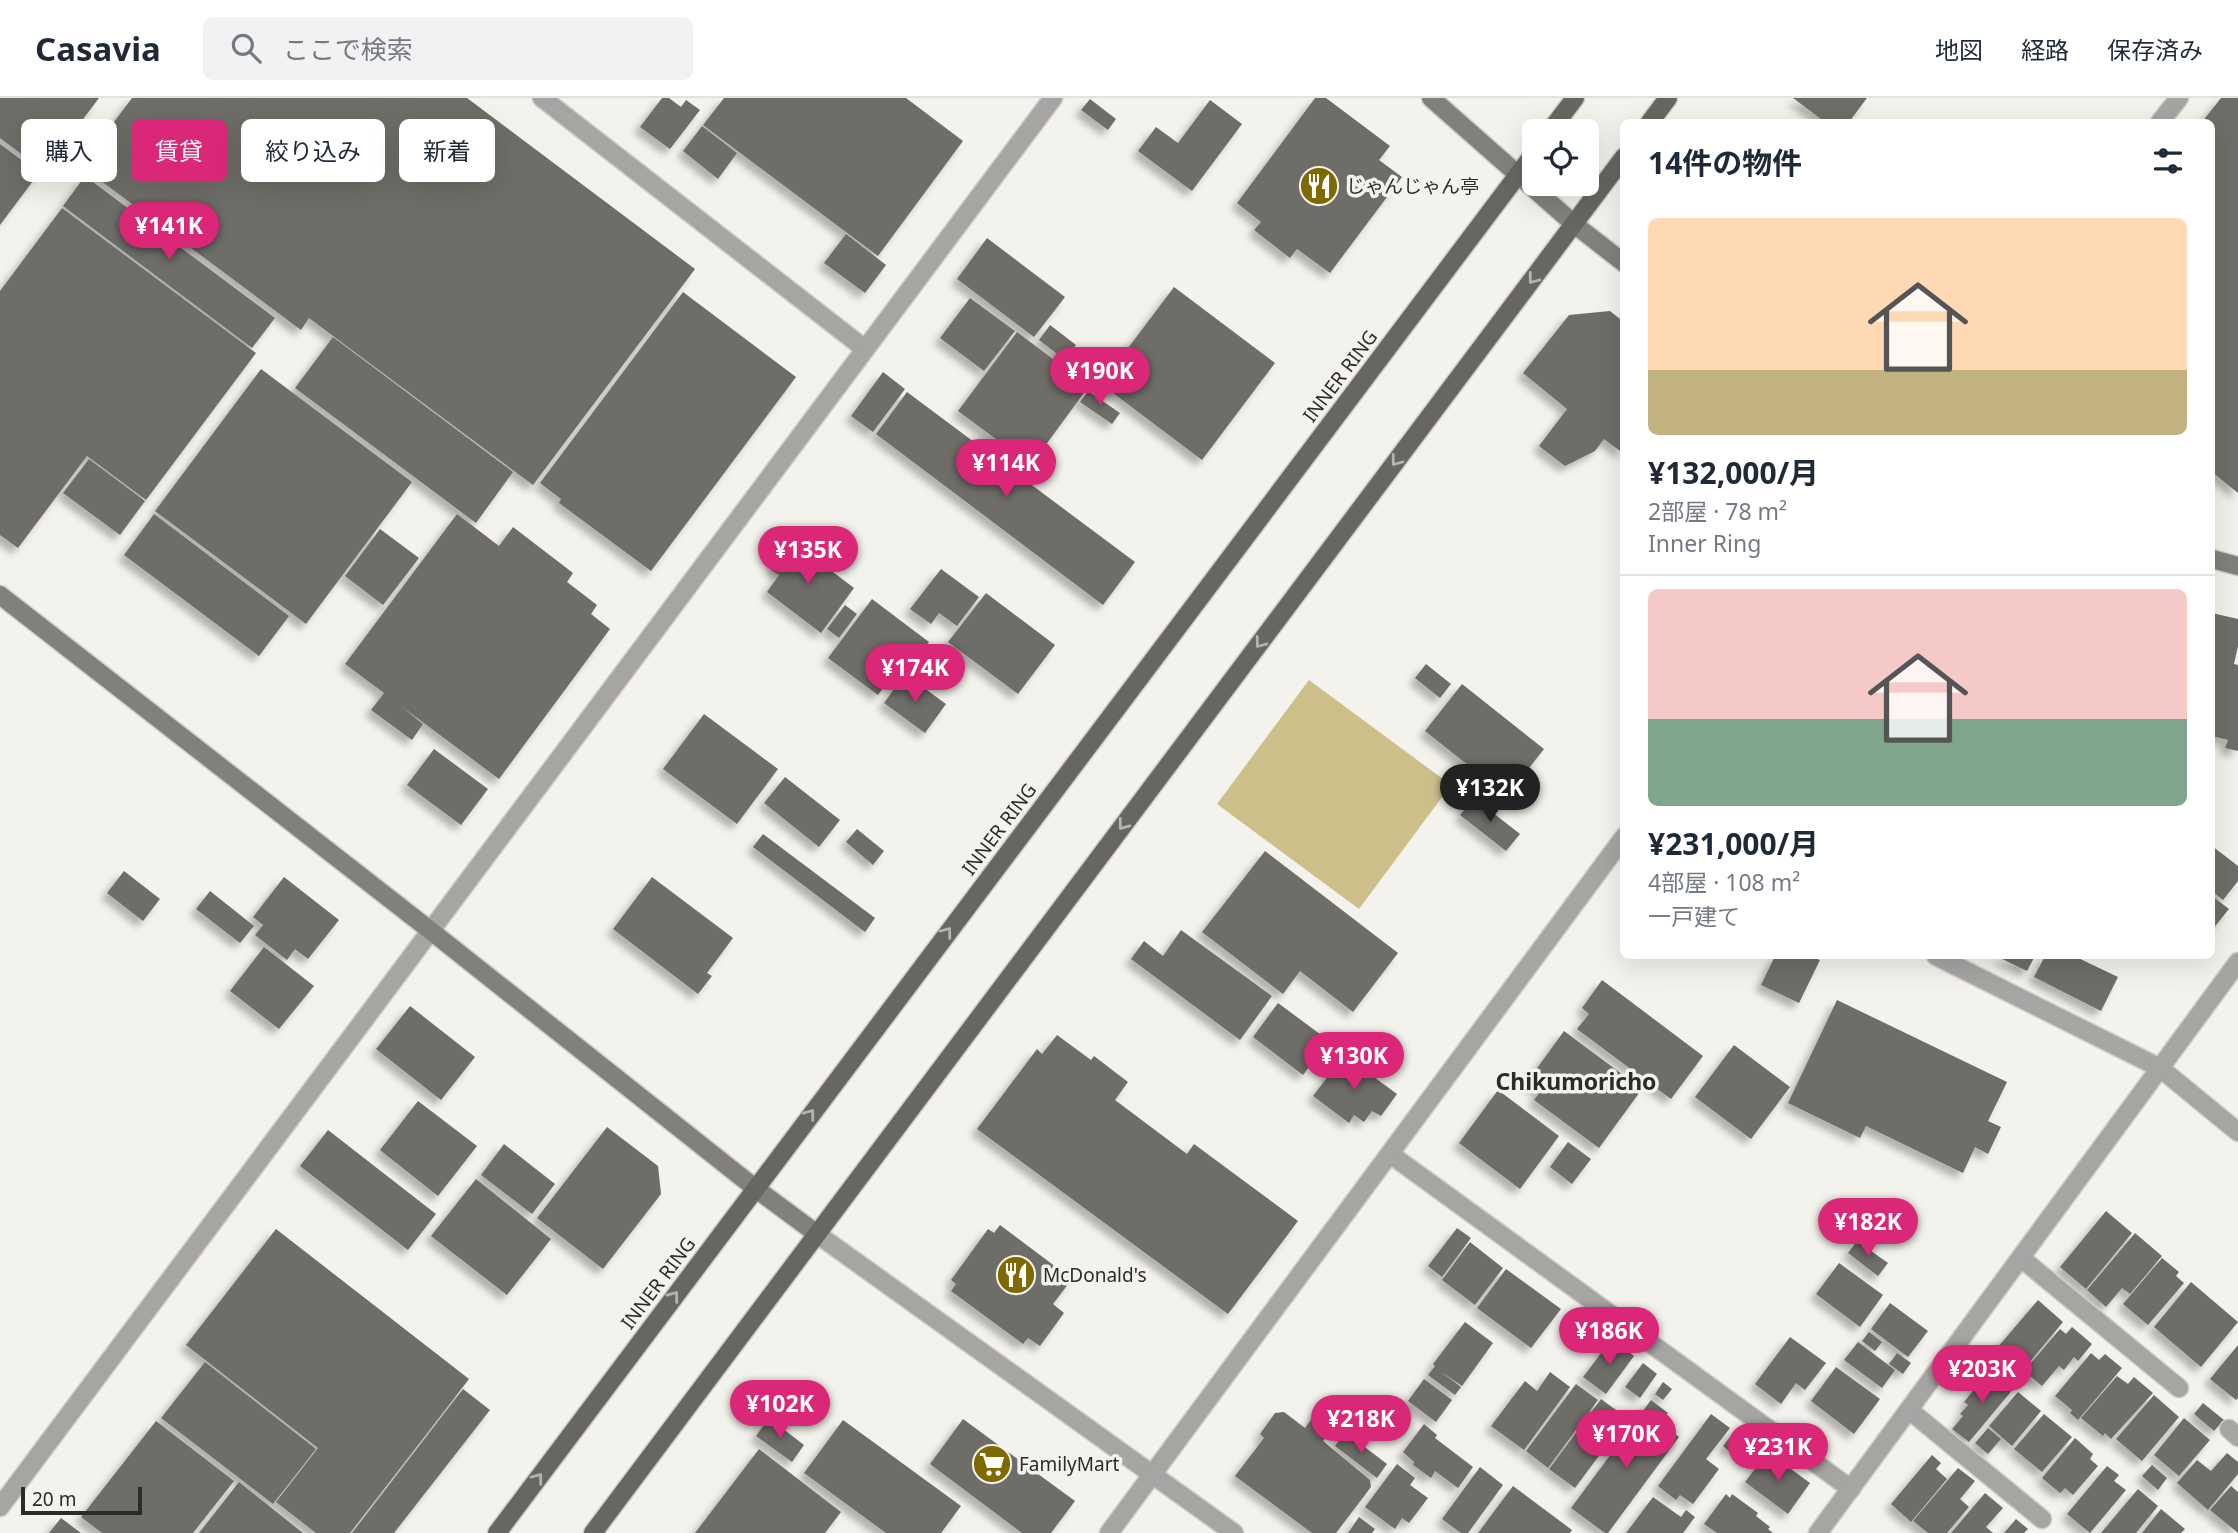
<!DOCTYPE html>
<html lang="ja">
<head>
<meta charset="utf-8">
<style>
	:root { --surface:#fff; --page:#f2f2f3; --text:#1f2937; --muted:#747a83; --line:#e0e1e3; --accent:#db2777 }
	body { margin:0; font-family:"Noto Sans","Noto Sans JP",sans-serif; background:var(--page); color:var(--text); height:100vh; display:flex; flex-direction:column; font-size:26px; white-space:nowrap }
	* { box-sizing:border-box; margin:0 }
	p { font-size:23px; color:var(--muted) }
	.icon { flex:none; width:38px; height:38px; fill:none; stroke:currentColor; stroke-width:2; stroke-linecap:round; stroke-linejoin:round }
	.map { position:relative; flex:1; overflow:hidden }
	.sheet { position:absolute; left:1620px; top:21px; width:595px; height:840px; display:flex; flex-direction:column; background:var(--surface); border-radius:10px; box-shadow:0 7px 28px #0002 }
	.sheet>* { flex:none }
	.guide { position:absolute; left:21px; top:21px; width:665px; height:63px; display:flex; gap:14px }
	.tools { position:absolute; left:1522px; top:21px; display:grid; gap:14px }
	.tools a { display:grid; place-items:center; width:77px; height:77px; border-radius:10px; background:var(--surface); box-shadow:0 7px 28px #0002; font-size:35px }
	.scale { position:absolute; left:21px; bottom:18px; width:121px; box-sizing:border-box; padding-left:7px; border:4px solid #2c2b29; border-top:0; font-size:19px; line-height:24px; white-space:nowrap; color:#2c2b29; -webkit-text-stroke:5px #f4f2ec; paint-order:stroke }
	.price { position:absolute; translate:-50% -60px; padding:0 16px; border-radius:24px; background:var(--accent); color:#fff; font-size:23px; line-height:46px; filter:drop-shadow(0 2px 4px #0008) }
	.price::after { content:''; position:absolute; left:50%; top:42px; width:21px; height:16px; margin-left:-10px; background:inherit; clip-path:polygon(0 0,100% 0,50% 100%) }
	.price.active { background:#222; color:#fff }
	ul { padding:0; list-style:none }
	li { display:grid; align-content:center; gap:14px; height:371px; padding:0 28px }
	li+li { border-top:2px solid var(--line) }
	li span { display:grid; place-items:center; height:217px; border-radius:10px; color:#555 }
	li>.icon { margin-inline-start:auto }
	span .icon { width:126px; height:126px; fill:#fffc; stroke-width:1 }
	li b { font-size:30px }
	h2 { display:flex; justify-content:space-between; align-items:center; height:84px; padding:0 28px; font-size:30px }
	.tag { padding:0 24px; border-radius:10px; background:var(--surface); box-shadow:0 7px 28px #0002; font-size:24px; line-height:63px }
	.tag.active { background:var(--accent); color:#fff }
	header { display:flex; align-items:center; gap:42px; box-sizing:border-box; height:98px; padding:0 35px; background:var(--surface); border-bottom:2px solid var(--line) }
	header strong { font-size:33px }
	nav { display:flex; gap:38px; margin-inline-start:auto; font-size:24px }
	.search { width:490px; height:63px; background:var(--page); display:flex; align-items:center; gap:18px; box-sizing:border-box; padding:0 24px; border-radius:10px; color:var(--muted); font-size:26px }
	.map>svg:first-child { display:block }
	.green { fill:#cdbf8a }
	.building { fill:#6e6d67; filter:url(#shadow) }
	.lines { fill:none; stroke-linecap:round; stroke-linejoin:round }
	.lane-casing { stroke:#d0cec9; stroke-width:21 }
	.street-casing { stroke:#d0cec9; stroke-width:21 }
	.secondary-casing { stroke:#d0cec9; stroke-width:21 }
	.primary-casing { stroke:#d0cec9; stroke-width:21 }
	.lane { stroke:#a6a5a3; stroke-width:18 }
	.street { stroke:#a6a5a3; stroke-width:18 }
	.secondary { stroke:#81807c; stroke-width:18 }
	.primary { stroke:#676661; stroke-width:18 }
	.oneway { stroke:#b5b3ad }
	.labels { text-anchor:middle; stroke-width:7; stroke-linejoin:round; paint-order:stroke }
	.poi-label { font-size:19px; fill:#2c2b29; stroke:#f4f2ec; text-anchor:start }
	.street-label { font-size:19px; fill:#2c2b29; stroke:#f4f2ec }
	.quarter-label { font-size:23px; font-weight:bold; fill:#2c2b29; stroke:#f4f2ec }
</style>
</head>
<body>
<header>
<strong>Casavia</strong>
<div class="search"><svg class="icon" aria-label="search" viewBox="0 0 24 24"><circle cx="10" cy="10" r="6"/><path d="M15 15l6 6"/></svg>ここで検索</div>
<nav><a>地図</a><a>経路</a><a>保存済み</a></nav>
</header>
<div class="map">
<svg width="2238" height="1435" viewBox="0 0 2238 1435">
	<defs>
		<filter id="shadow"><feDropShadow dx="-6" dy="6" stdDeviation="3.5" flood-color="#0004"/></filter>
	</defs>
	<rect width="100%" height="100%" fill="#f4f2ec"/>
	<!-- green -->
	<polygon class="green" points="1309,582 1451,687 1359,811 1217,706"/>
	<!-- building -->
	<g class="building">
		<polygon points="0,0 99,0 44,73 0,40"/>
		<polygon points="132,0 467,0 695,171 533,387 309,220 301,232 81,68"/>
		<polygon points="662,0 669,0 681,9 686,2 700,12 670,51 640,29"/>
		<polygon points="724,0 906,0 963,43 878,158 703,27"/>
		<polygon points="1315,0 1326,0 1390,48 1379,62 1402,79 1330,175 1297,151 1290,160 1254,132 1261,124 1237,105"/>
		<polygon points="1793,0 1867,0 1849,24 1825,24"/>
		<polygon points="2221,0 2238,0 2238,395 2212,374 2212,24 2202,24"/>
		<polygon points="1090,1 1116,21 1108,32 1081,12"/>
		<polygon points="1210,2 1242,26 1192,93 1138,53 1156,29 1178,45"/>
		<polygon points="702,28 737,55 718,81 683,53"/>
		<polygon points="0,46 39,75 0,127"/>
		<polygon points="85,78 275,220 252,250 63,108"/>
		<polygon points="62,110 256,255 146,402 87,358 18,450 0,437 0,193"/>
		<polygon points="846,136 886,167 865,195 824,165"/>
		<polygon points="987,140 1065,199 1034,239 957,181"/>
		<polygon points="1174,189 1275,265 1202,362 1101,286"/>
		<polygon points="683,194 796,279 651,473 559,405 561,401 540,385"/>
		<polygon points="970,200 1015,233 984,273 940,240"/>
		<polygon points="1610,213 1624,224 1624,356 1604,341 1595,353 1565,368 1539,348 1567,311 1523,275 1569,217"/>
		<polygon points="1050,227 1076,247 1065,262 1039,242"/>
		<polygon points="1017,234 1089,288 1031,367 958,313"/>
		<polygon points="333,239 513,374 476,425 295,290"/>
		<polygon points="1077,255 1100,271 1092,282 1069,265"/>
		<polygon points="261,271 412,384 306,526 155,413"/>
		<polygon points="883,274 905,291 873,334 851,318"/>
		<polygon points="1088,293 1120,315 1112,326 1080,304"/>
		<polygon points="907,294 1135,464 1103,507 876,336"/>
		<polygon points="89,361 145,403 120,437 63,395"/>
		<polygon points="154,416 289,518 259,558 124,457"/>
		<polygon points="457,416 499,448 513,429 573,475 567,484 597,507 591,516 610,531 499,681 401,608 423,626 412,642 371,612 384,595 345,566"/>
		<polygon points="380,431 419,460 383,507 345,478"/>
		<polygon points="787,439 854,490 821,535 767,494 779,477 771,472 784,456 777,451"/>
		<polygon points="941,471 979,499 957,528 939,515 931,526 910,511"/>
		<polygon points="986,495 1055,547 1018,596 948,544"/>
		<polygon points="872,501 929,544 907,572 900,567 878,597 828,560"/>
		<polygon points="845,507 857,516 839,540 827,531"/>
		<polygon points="2212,515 2238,521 2238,548 2234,566 2238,567 2238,653 2225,650 2228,642 2212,638 2214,626 2212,625"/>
		<polygon points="1426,566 1451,586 1440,600 1415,580"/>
		<polygon points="905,576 946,606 925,635 884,605"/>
		<polygon points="1462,586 1544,651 1507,698 1425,633"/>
		<polygon points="704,616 778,671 737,726 663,671"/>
		<polygon points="434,651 488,691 461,727 407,687"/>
		<polygon points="785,679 840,722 819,749 764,705"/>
		<polygon points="1474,700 1520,736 1506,753 1460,717"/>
		<polygon points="857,731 884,753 873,767 846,744"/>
		<polygon points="763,736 875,820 865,834 753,749"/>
		<polygon points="2212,748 2238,768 2238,783 2223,802 2212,793"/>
		<polygon points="1265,753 1398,855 1353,914 1300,873 1283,896 1202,834"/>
		<polygon points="124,773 160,801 143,823 107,795"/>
		<polygon points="284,779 339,822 308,861 295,851 287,862 255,837 263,827 253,819"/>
		<polygon points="652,779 733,840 707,875 712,878 698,896 613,831"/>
		<polygon points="210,793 254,828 240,845 196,811"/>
		<polygon points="2212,798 2229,811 2212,832"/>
		<polygon points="1181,832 1272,898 1240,942 1131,861 1144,843 1163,858"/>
		<polygon points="264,849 314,888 279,931 230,893"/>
		<polygon points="1775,858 1810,858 1820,862 1799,905 1761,887"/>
		<polygon points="1996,858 2035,858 2027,873"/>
		<polygon points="2045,858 2074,858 2118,879 2101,913 2034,879"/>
		<polygon points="1602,882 1703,958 1671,1001 1577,931 1589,916 1582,910"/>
		<polygon points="1837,902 2007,984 1988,1023 2001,1029 1988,1056 1975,1049 1963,1075 1866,1028 1860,1040 1788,1005"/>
		<polygon points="1278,905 1328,942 1303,977 1253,939"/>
		<polygon points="410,908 475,959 441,1002 376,951"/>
		<polygon points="1564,933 1642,991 1599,1050 1534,1002 1540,994 1527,984"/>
		<polygon points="1057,937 1091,962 1094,958 1128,984 1115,1002 1187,1056 1194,1046 1298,1123 1228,1216 977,1031 1037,951 1042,956"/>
		<polygon points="1734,947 1790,989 1751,1041 1695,999"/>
		<polygon points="1344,957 1397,996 1381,1018 1372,1013 1364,1024 1354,1017 1349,1025 1313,998"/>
		<polygon points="1498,992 1559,1038 1520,1091 1459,1045"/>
		<polygon points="418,1003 477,1048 438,1098 380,1052"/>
		<polygon points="607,1029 658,1068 661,1096 603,1171 537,1120"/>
		<polygon points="328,1032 436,1116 408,1152 300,1068"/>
		<polygon points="1568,1044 1591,1061 1572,1086 1550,1069"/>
		<polygon points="504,1046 555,1086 532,1116 481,1077"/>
		<polygon points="476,1081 551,1141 507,1197 431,1138"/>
		<polygon points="2106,1113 2132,1135 2086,1191 2060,1169"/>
		<polygon points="1000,1127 1072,1181 1053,1206 1064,1215 1040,1248 1028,1240 1023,1246 951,1193 956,1186 951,1182 988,1131 994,1135"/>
		<polygon points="1457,1130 1471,1140 1442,1179 1428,1168"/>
		<polygon points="276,1131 469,1281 350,1435 316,1435 276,1404 318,1350 186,1247"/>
		<polygon points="2135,1135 2162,1158 2130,1196 2122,1190 2106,1209 2087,1192"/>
		<polygon points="1857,1143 1888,1165 1878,1178 1848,1155"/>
		<polygon points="1470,1144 1503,1170 1475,1207 1442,1182"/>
		<polygon points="2162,1160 2179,1174 2176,1178 2184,1185 2148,1227 2123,1206"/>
		<polygon points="1839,1165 1883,1197 1860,1229 1816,1196"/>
		<polygon points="1506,1171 1561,1211 1531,1250 1477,1210"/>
		<polygon points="2191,1184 2238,1224 2201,1269 2154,1229"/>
		<polygon points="2038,1202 2063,1224 2023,1272 1997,1250"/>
		<polygon points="1890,1205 1928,1233 1908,1259 1871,1231"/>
		<polygon points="1465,1224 1493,1245 1462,1288 1440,1273 1461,1289 1455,1297 1428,1277 1435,1268 1433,1266"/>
		<polygon points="2072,1229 2092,1246 2078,1263 2074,1259 2064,1272 2059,1268 2042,1288 2024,1273 2060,1231 2066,1236"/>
		<polygon points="1869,1234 1882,1244 1875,1253 1862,1243"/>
		<polygon points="1790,1239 1826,1265 1805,1292 1796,1285 1781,1306 1755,1286"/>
		<polygon points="1612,1241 1634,1258 1606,1296 1583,1279"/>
		<polygon points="1858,1244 1895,1272 1882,1290 1844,1262"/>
		<polygon points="2238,1247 2238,1300 2236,1302 2210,1281"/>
		<polygon points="1897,1255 1911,1265 1903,1276 1889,1266"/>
		<polygon points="2091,1255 2099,1262 2105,1256 2122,1270 2078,1322 2070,1315 2072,1312 2055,1298"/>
		<polygon points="205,1264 316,1351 273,1406 161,1320"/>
		<polygon points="1643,1265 1657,1276 1640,1300 1625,1289"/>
		<polygon points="1836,1269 1880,1301 1854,1336 1811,1303"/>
		<polygon points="1989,1273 1996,1279 1998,1276 2014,1290 1969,1344 1952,1331 1963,1318 1960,1316 1968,1307 1964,1304"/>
		<polygon points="1550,1274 1570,1289 1524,1352 1491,1328 1525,1283 1537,1293"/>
		<polygon points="2117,1278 2128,1286 2134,1279 2153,1295 2111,1341 2105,1335 2103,1338 2081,1320"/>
		<polygon points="1424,1281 1452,1302 1436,1324 1408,1303"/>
		<polygon points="1663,1284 1672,1291 1663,1302 1655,1296"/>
		<polygon points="1576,1286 1598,1302 1548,1370 1526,1353"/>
		<polygon points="463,1291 490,1312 394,1435 352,1435"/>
		<polygon points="2018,1294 2041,1313 2012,1348 1989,1328"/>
		<polygon points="2154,1297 2179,1319 2142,1363 2116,1341"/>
		<polygon points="1601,1301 1627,1320 1575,1390 1549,1371"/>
		<polygon points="1651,1302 1668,1315 1660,1325 1679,1339 1608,1435 1605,1435 1571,1410"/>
		<polygon points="2203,1305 2224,1322 2214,1333 2194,1316"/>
		<polygon points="1319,1311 1336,1325 1323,1343 1370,1382 1371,1389 1336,1435 1312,1435 1235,1378 1264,1340 1260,1336 1275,1315 1284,1314 1305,1330"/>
		<polygon points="1711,1316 1730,1330 1706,1361 1719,1371 1693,1406 1680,1397 1676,1402 1658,1388"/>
		<polygon points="2044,1316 2072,1339 2042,1374 2014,1351"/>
		<polygon points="769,1320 804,1347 792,1364 756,1338"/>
		<polygon points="2184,1320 2210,1342 2179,1378 2154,1357"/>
		<polygon points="963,1321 1075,1403 1051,1435 1022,1435 930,1366"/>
		<polygon points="843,1322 961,1408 941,1435 886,1435 804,1375"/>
		<polygon points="156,1323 234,1383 193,1435 102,1435 81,1419"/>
		<polygon points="1424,1326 1437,1337 1435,1340 1473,1369 1458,1390 1435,1373 1431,1380 1413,1367 1414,1364 1403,1354"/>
		<polygon points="1988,1330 2001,1341 1988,1356 1975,1345"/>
		<polygon points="1735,1333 1742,1338 1730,1354 1723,1348"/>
		<polygon points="1345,1334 1387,1366 1377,1380 1335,1348"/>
		<polygon points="2075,1340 2093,1356 2090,1361 2098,1368 2073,1397 2065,1390 2060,1395 2042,1380"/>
		<polygon points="759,1351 841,1414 825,1435 695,1435"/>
		<polygon points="1768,1354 1810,1385 1788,1416 1745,1384"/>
		<polygon points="2227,1355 2238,1364 2238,1376 2208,1412 2177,1385 2197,1362 2211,1373"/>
		<polygon points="1932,1357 1941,1365 1936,1371 1947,1381 1911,1424 1891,1406"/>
		<polygon points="1397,1366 1415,1380 1410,1387 1428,1400 1409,1425 1402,1420 1395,1431 1365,1409"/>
		<polygon points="2152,1367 2167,1380 2158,1392 2142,1378"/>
		<polygon points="2107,1368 2119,1377 2114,1383 2126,1392 2090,1435 2067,1416"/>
		<polygon points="1480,1369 1503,1387 1468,1435 1461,1435 1442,1421"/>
		<polygon points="1958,1370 1975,1383 1960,1401 1969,1409 1947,1435 1928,1435 1913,1423"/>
		<polygon points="239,1384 303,1435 199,1435"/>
		<polygon points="1513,1388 1572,1432 1570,1435 1478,1435"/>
		<polygon points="2231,1388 2238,1394 2238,1435 2210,1412"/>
		<polygon points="2138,1391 2158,1408 2136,1435 2101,1435"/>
		<polygon points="1985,1395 2003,1410 1986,1429 1993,1435 1951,1435"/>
		<polygon points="1726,1396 1730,1400 1732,1396 1758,1415 1756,1418 1770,1429 1768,1431 1773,1435 1717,1435 1704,1426"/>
		<polygon points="1653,1399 1681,1419 1686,1412 1695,1419 1683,1435 1626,1435"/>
		<polygon points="2161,1411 2185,1431 2181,1435 2142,1435"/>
		<polygon points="1359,1419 1375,1431 1372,1435 1348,1435"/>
		<polygon points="61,1420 81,1435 49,1435"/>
		<polygon points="2016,1421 2028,1431 2024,1435 2004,1435"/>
	</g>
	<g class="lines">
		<!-- lane casing -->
		<g class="lane-casing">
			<g id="lane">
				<polyline points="2021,1160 2179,1290"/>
				<polyline points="1909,1312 2042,1421"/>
				<polyline points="2229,1331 2238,1339"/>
			</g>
		</g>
		<!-- street casing -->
		<g class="street-casing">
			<g id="street">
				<polyline points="542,0 865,251"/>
				<polyline points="2160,24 2179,0"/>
				<polyline points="1936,858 2160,970 2238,1034"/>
				<polyline points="1390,1056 1851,1391"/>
				<polyline points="817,1136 1234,1435"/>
				<polyline points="0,1409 1053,0"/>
				<polyline points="1109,1435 1624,739"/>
				<polyline points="1818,1435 2238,864"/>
			</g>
		</g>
		<!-- secondary casing -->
		<g class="secondary-casing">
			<g id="secondary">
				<polyline points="1431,0 1574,126 1624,165"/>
				<polyline points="2212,461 2238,468"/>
				<polyline points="0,497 431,833 755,1090 817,1136"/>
			</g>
		</g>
		<!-- primary casing -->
		<g class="primary-casing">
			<g id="primary">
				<polyline points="1650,24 1668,0"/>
				<polyline points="1550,33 1575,0"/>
				<polyline points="497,1435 1535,54"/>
				<polyline points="593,1435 1624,59"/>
			</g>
		</g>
		<!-- lane -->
		<use href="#lane" class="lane"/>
		<!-- street -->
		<use href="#street" class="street"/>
		<!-- secondary -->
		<use href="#secondary" class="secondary"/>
		<!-- primary -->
		<use href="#primary" class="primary"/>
	</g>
	<!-- one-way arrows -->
	<defs><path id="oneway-chevron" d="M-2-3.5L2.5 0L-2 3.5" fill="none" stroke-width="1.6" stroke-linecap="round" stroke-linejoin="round" transform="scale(1.75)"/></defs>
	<g class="oneway">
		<use href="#oneway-chevron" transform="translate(1533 181) rotate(127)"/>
		<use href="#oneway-chevron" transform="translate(1396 363) rotate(127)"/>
		<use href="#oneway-chevron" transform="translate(1260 545) rotate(127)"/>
		<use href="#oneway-chevron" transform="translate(1123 727) rotate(127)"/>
		<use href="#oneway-chevron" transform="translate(947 834) rotate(-53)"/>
		<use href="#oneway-chevron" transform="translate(810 1016) rotate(-53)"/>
		<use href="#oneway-chevron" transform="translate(674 1198) rotate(-53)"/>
		<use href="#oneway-chevron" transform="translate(538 1380) rotate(-53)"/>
	</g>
	<!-- icons -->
	<defs>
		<g id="restaurant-disc" transform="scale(2.0125)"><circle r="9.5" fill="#7f6901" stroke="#f4f2ec"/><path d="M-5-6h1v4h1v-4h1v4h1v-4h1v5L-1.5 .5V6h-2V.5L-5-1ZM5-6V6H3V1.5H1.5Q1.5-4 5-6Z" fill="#fff"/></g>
		<g id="supermarket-disc" transform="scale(2.0125)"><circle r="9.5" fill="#7f6901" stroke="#f4f2ec"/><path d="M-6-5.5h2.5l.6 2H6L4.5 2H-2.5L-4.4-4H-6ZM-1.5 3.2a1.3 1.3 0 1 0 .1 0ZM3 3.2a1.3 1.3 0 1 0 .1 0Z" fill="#fff"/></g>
	</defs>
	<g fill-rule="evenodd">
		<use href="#restaurant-disc" x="1319" y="88"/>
		<use href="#restaurant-disc" x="1016" y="1177"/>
		<use href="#supermarket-disc" x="992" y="1366"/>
	</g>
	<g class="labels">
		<!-- poi labels -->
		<g class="poi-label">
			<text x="1346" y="95">じゃんじゃん亭</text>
			<text x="1043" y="1184">McDonald's</text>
			<text x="1019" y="1373">FamilyMart</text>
		</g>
		<!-- street labels -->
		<g class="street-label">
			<text transform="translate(1340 278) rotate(-53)" y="7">INNER RING</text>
			<text transform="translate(999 731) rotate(-53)" y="7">INNER RING</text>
			<text transform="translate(658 1185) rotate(-53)" y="7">INNER RING</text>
		</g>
		<!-- quarter labels -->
		<g class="quarter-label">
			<text x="1576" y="992">Chikumoricho</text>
		</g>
	</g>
</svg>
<div class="tools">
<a><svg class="icon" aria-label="locate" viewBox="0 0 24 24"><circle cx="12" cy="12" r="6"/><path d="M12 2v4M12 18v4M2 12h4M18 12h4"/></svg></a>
</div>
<div class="scale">20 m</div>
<b class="price" style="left:169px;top:164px">¥141K</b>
<b class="price" style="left:1100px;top:309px">¥190K</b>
<b class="price" style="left:1006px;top:401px">¥114K</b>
<b class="price" style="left:808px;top:488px">¥135K</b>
<b class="price" style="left:915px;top:606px">¥174K</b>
<b class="price active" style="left:1490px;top:726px">¥132K</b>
<b class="price" style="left:1354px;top:994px">¥130K</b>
<b class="price" style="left:1868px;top:1160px">¥182K</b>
<b class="price" style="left:1609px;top:1269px">¥186K</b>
<b class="price" style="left:1982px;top:1307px">¥203K</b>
<b class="price" style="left:780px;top:1342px">¥102K</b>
<b class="price" style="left:1361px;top:1357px">¥218K</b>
<b class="price" style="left:1626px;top:1372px">¥170K</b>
<b class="price" style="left:1778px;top:1385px">¥231K</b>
<div class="guide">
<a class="tag">購入</a>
<a class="tag active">賃貸</a>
<a class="tag">絞り込み</a>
<a class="tag">新着</a>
</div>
<section class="sheet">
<h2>14件の物件<svg class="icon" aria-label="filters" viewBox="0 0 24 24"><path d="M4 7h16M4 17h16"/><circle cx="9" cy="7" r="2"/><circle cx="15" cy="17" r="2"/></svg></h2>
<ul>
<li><span style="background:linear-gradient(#ffd9b3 70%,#c2b280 0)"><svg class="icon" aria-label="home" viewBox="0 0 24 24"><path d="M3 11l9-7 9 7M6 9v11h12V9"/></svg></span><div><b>¥132,000/月</b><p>2部屋 · 78 m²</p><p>Inner Ring</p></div></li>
<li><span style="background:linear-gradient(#f6c9c9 60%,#7fa58c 0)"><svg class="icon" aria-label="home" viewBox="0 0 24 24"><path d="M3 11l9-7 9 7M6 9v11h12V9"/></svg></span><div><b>¥231,000/月</b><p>4部屋 · 108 m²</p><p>一戸建て</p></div></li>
</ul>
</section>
</div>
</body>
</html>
